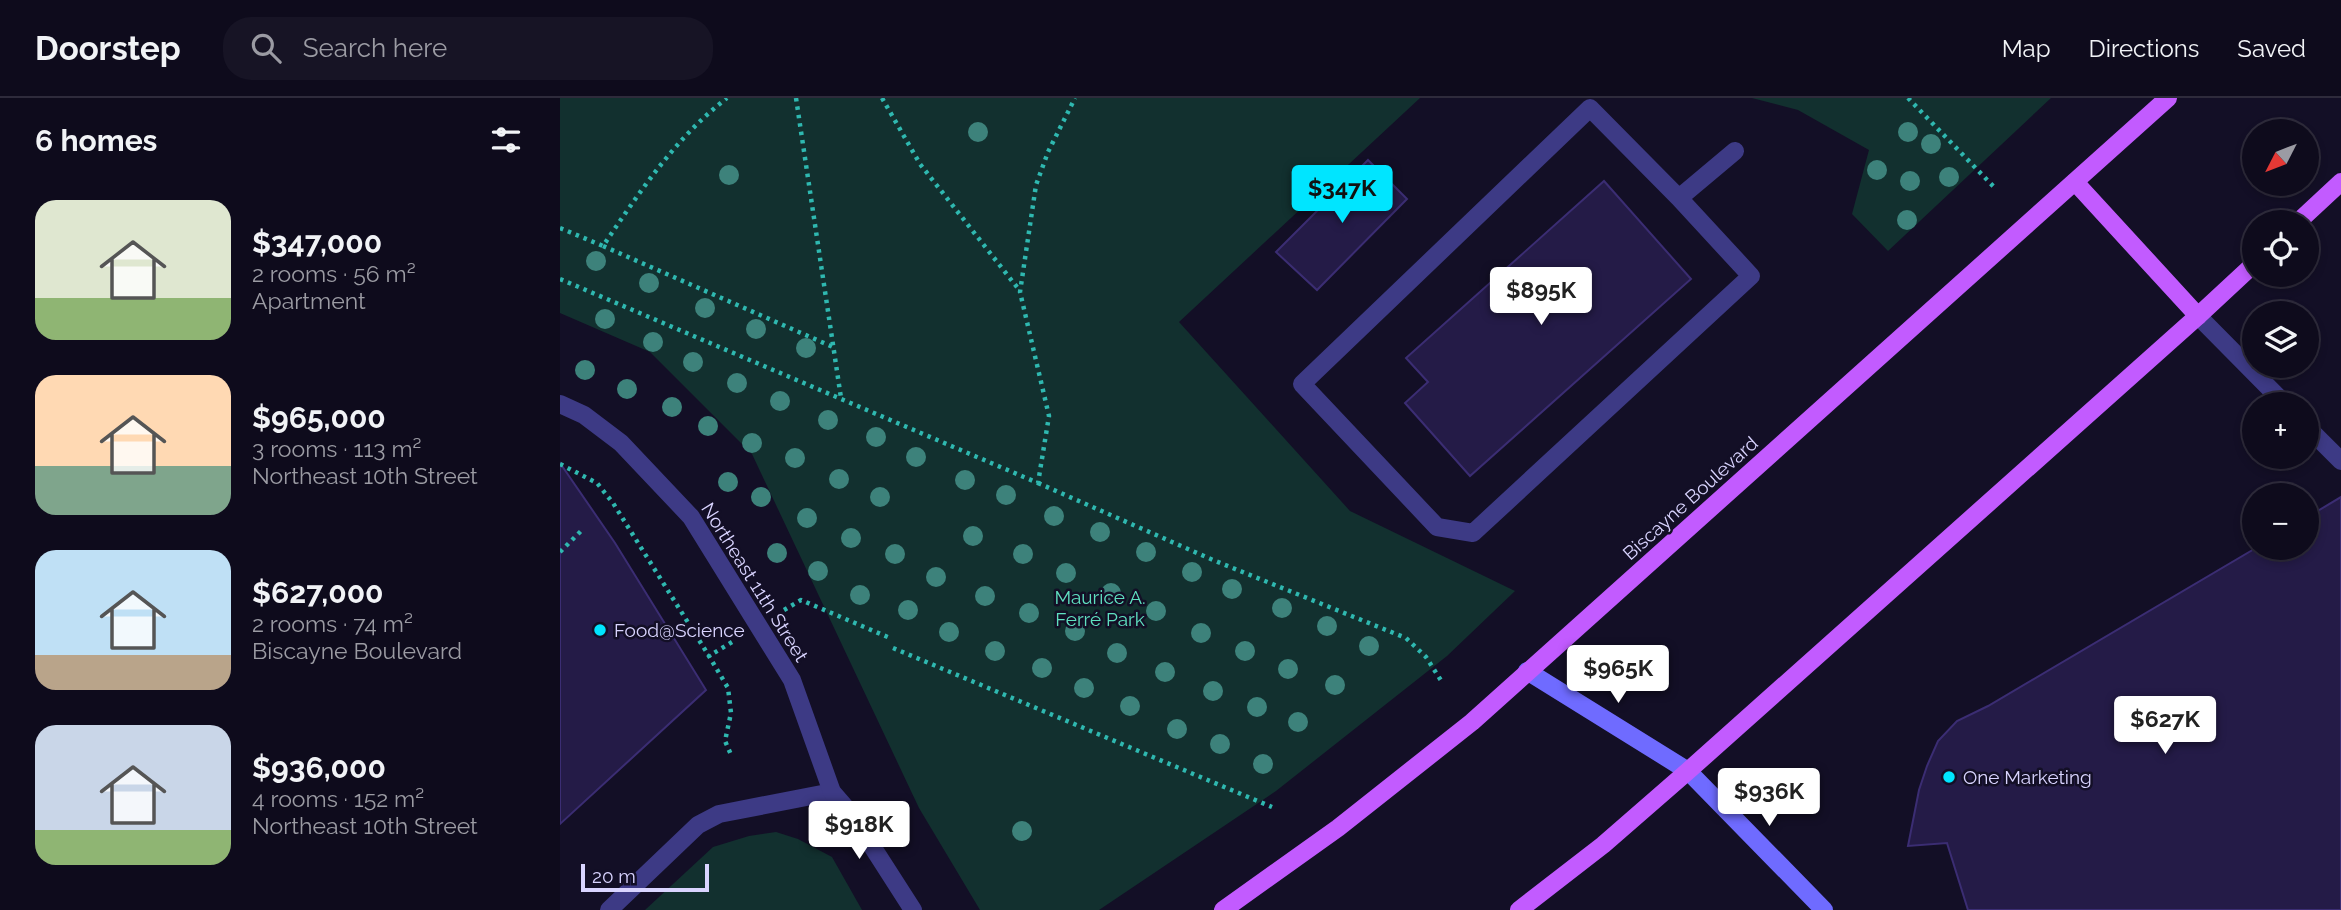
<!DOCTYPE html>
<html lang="en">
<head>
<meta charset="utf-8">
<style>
	:root { --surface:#0e0b1c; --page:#171425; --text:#f1f3f6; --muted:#9b9ba3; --line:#2e2b3b; --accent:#00e5ff }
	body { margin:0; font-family:Raleway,sans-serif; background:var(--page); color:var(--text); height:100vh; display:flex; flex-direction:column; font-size:26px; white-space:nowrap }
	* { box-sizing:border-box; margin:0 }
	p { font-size:23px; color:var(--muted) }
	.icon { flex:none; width:38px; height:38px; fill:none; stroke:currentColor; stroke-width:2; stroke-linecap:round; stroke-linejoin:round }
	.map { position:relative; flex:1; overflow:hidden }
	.details { display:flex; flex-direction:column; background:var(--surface); width:560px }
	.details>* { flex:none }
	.needle { width:46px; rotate:228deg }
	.tools { position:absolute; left:1682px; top:21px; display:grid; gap:14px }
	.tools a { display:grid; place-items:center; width:77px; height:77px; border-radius:50%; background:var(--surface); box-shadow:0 4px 10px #0003,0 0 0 2px var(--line); font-size:35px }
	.scale { position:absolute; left:21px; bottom:18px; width:128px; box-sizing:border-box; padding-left:7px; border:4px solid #d9d4ff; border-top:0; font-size:19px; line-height:24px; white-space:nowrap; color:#d9d4ff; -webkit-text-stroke:5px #130f26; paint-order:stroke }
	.price { position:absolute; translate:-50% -60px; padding:0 16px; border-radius:7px; background:#fff; color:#222; font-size:23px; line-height:46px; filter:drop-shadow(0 2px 4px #0008) }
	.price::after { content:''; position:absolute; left:50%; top:42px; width:21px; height:16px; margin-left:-10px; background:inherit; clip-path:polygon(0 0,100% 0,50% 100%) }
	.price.on { background:var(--accent); color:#111 }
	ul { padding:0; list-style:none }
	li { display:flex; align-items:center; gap:21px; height:175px; padding:0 35px }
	li span { display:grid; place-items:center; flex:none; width:196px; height:140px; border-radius:21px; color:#555 }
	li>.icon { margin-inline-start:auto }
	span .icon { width:84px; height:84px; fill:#fffc; stroke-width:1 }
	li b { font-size:30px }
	h2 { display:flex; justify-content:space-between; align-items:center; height:84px; padding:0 35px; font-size:30px }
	header { display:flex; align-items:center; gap:42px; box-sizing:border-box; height:98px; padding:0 35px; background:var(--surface); border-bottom:2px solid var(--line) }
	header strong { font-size:33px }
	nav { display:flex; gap:38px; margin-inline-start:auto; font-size:24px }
	.search { width:490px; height:63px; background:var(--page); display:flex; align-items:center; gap:18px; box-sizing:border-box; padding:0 24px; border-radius:28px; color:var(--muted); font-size:26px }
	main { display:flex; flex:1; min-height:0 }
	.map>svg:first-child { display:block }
	.green { fill:#12302f }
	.building { fill:#241b47; stroke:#3b2d73; stroke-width:2 }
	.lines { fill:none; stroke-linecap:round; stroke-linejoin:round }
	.path { stroke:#2fb8b0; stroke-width:4.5; stroke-dasharray:3.5 5; stroke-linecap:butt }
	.lane { stroke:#3d3a85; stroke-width:18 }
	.street { stroke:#3d3a85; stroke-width:18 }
	.secondary { stroke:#6f6bff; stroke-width:18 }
	.primary { stroke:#c25bff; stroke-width:18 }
	.tree { fill:#3d827b }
	.poi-dot { fill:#00e5ff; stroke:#130f26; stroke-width:2.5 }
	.labels { text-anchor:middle; stroke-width:5; stroke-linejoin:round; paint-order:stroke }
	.street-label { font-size:19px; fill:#d9d4ff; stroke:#130f26 }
	.park-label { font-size:19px; fill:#5fe0c0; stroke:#130f26 }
	.poi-label { font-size:19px; fill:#d9d4ff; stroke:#130f26; text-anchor:start }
</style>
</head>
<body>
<header>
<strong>Doorstep</strong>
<div class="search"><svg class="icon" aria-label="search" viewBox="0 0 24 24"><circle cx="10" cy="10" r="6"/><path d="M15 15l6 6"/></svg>Search here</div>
<nav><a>Map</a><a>Directions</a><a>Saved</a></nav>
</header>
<main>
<section class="details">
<h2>6 homes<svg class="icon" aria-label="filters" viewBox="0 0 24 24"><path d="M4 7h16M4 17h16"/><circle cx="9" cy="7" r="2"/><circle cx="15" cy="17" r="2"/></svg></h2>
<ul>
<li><span style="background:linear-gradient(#dfe7d0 70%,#8fb573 0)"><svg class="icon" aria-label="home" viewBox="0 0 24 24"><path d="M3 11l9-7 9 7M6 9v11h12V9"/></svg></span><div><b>$347,000</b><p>2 rooms · 56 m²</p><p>Apartment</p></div></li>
<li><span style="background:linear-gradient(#ffd9b3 65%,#7fa58c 0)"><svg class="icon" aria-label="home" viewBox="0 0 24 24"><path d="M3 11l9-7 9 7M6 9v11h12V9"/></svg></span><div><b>$965,000</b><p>3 rooms · 113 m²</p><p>Northeast 10th Street</p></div></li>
<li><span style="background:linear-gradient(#bfe0f5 75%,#b9a48a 0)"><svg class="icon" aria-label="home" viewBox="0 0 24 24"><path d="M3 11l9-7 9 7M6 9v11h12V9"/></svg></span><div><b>$627,000</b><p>2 rooms · 74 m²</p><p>Biscayne Boulevard</p></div></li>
<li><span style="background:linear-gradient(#c9d6e8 75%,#8fb573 0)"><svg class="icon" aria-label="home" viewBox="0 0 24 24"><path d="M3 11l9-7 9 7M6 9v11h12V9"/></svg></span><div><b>$936,000</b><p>4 rooms · 152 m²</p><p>Northeast 10th Street</p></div></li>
</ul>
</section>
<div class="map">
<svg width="1781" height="812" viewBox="0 0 1781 812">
	<rect width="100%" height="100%" fill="#130f26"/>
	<!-- green -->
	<g class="green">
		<polygon points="0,0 860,0 619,224 790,413 955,493 887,558 716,693 539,812 420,812 359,710 192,356 90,254 0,215"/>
		<polygon points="1192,0 1491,0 1328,153 1292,116 1309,52 1238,12"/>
		<polygon points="216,734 238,741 272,759 302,812 85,812 153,749 189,738"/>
	</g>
	<!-- building -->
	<g class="building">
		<polygon points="808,62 847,101 757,192 716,154"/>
		<polygon points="1044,83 1131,181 910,378 845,305 868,284 846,260"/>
		<polygon points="0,365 55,445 146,592 0,726"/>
		<polygon points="1781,399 1781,812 1408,812 1387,745 1348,748 1359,692 1367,668 1378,643 1397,623 1428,608 1696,450 1746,450 1746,420"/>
	</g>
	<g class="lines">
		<!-- path -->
		<g class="path">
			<polyline points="236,0 281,300"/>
			<polyline points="322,0 360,66 460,193"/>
			<polyline points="1348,0 1434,89"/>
			<path d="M 0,130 L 43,148 C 79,95 115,40 167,0"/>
			<polyline points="43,148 273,249"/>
			<polyline points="0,181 478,385 489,318 460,194 476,87 488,54 515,0"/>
			<polyline points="0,366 37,385 53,405 149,558"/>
			<polyline points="478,385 653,462 846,540 866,559 882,584"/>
			<polyline points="0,454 24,430"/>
			<polyline points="224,512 241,502 330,540"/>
			<polyline points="172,544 149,558 168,590 171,615 165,643 172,659"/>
			<polyline points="333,550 712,709"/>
		</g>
		<!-- lane -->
		<g class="lane">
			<polyline points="1119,100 1030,10 742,286 877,429 913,435 1191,178 1119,100 1175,53"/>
			<polyline points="49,812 138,727 159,716 272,694"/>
		</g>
		<!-- street -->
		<g class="street">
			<polyline points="1638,218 1725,306"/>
			<polyline points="0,306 24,317 61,345 131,419 232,582 272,694 292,717 353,812"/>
			<polyline points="1746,328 1781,363"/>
		</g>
		<!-- secondary -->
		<polyline class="secondary" points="967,573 1128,673 1264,812"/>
		<!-- primary -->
		<g class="primary">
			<polyline points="1515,84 1638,218"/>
			<polyline points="1738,124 1781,84"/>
			<polyline points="663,812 778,730 912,624 1608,0"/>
			<polyline points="959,812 1043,747 1128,673 1638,218 1694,166"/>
		</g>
	</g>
	<!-- trees -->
	<g class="tree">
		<circle cx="418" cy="34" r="10"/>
		<circle cx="1348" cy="34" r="10"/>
		<circle cx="1371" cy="46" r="10"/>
		<circle cx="1317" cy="72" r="10"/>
		<circle cx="169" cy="77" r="10"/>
		<circle cx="1389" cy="79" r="10"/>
		<circle cx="1350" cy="83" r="10"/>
		<circle cx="1347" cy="122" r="10"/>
		<circle cx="36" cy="163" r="10"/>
		<circle cx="89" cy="185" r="10"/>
		<circle cx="145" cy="210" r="10"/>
		<circle cx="45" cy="221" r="10"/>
		<circle cx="196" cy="231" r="10"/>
		<circle cx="93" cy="244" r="10"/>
		<circle cx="246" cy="250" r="10"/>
		<circle cx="133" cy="264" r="10"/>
		<circle cx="25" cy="272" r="10"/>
		<circle cx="177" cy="285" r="10"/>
		<circle cx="67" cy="291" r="10"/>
		<circle cx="220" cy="303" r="10"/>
		<circle cx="112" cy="309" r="10"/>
		<circle cx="268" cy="322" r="10"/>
		<circle cx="148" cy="328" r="10"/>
		<circle cx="316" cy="339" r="10"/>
		<circle cx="192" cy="345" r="10"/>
		<circle cx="356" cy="359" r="10"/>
		<circle cx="235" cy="360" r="10"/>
		<circle cx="279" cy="381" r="10"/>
		<circle cx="405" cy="382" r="10"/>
		<circle cx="168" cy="384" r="10"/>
		<circle cx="446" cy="397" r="10"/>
		<circle cx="201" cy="399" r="10"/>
		<circle cx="320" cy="399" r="10"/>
		<circle cx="494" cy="418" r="10"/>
		<circle cx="247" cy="420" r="10"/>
		<circle cx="540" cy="434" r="10"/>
		<circle cx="413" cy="438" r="10"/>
		<circle cx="291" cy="440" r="10"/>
		<circle cx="586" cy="454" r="10"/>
		<circle cx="217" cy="455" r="10"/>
		<circle cx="335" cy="456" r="10"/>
		<circle cx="463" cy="456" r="10"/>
		<circle cx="258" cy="473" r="10"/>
		<circle cx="632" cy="474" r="10"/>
		<circle cx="506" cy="475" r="10"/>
		<circle cx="376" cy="479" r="10"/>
		<circle cx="672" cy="491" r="10"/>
		<circle cx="551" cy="495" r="10"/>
		<circle cx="300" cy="497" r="10"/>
		<circle cx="425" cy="498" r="10"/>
		<circle cx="722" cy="510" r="10"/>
		<circle cx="348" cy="512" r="10"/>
		<circle cx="596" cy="513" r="10"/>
		<circle cx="469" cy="515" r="10"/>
		<circle cx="767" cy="528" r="10"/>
		<circle cx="515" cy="533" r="10"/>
		<circle cx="389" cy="534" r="10"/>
		<circle cx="641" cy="535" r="10"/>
		<circle cx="809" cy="548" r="10"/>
		<circle cx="435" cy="553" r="10"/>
		<circle cx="685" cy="553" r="10"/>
		<circle cx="557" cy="555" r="10"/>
		<circle cx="482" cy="570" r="10"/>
		<circle cx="728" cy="571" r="10"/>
		<circle cx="605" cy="574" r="10"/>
		<circle cx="775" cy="587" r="10"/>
		<circle cx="524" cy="590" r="10"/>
		<circle cx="653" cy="593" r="10"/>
		<circle cx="570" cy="608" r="10"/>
		<circle cx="697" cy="609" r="10"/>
		<circle cx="738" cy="624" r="10"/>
		<circle cx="617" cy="631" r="10"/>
		<circle cx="660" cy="646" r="10"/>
		<circle cx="703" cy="666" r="10"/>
		<circle cx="462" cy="733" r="10"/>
	</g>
	<!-- markers -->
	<g class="poi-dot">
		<circle cx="40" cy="532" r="7"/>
		<circle cx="1389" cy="679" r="7"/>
	</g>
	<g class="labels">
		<!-- street labels -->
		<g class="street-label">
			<text transform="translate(1130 400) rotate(-42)" y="7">Biscayne Boulevard</text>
			<text transform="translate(195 484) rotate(58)" y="7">Northeast 11th Street</text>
		</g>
		<!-- park labels -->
		<g class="park-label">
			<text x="540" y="506">Maurice A.<tspan x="540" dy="22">Ferré Park</tspan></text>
		</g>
		<!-- poi labels -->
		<g class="poi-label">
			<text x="54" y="539">Food@Science</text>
			<text x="1403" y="686">One Marketing</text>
		</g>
	</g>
</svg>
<div class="tools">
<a><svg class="needle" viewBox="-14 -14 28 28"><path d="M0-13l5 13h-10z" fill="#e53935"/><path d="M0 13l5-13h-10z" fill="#9b9ba3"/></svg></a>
<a><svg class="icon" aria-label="locate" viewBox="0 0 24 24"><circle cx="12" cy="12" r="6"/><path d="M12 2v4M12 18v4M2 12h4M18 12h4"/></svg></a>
<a><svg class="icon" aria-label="layers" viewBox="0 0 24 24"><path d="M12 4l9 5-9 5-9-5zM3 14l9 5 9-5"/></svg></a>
<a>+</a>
<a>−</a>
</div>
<div class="scale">20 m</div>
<b class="price on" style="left:782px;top:127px">$347K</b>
<b class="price" style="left:981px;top:229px">$895K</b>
<b class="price" style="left:1058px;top:607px">$965K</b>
<b class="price" style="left:1605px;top:658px">$627K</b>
<b class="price" style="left:1209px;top:730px">$936K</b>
<b class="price" style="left:299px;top:763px">$918K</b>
</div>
</main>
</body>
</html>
